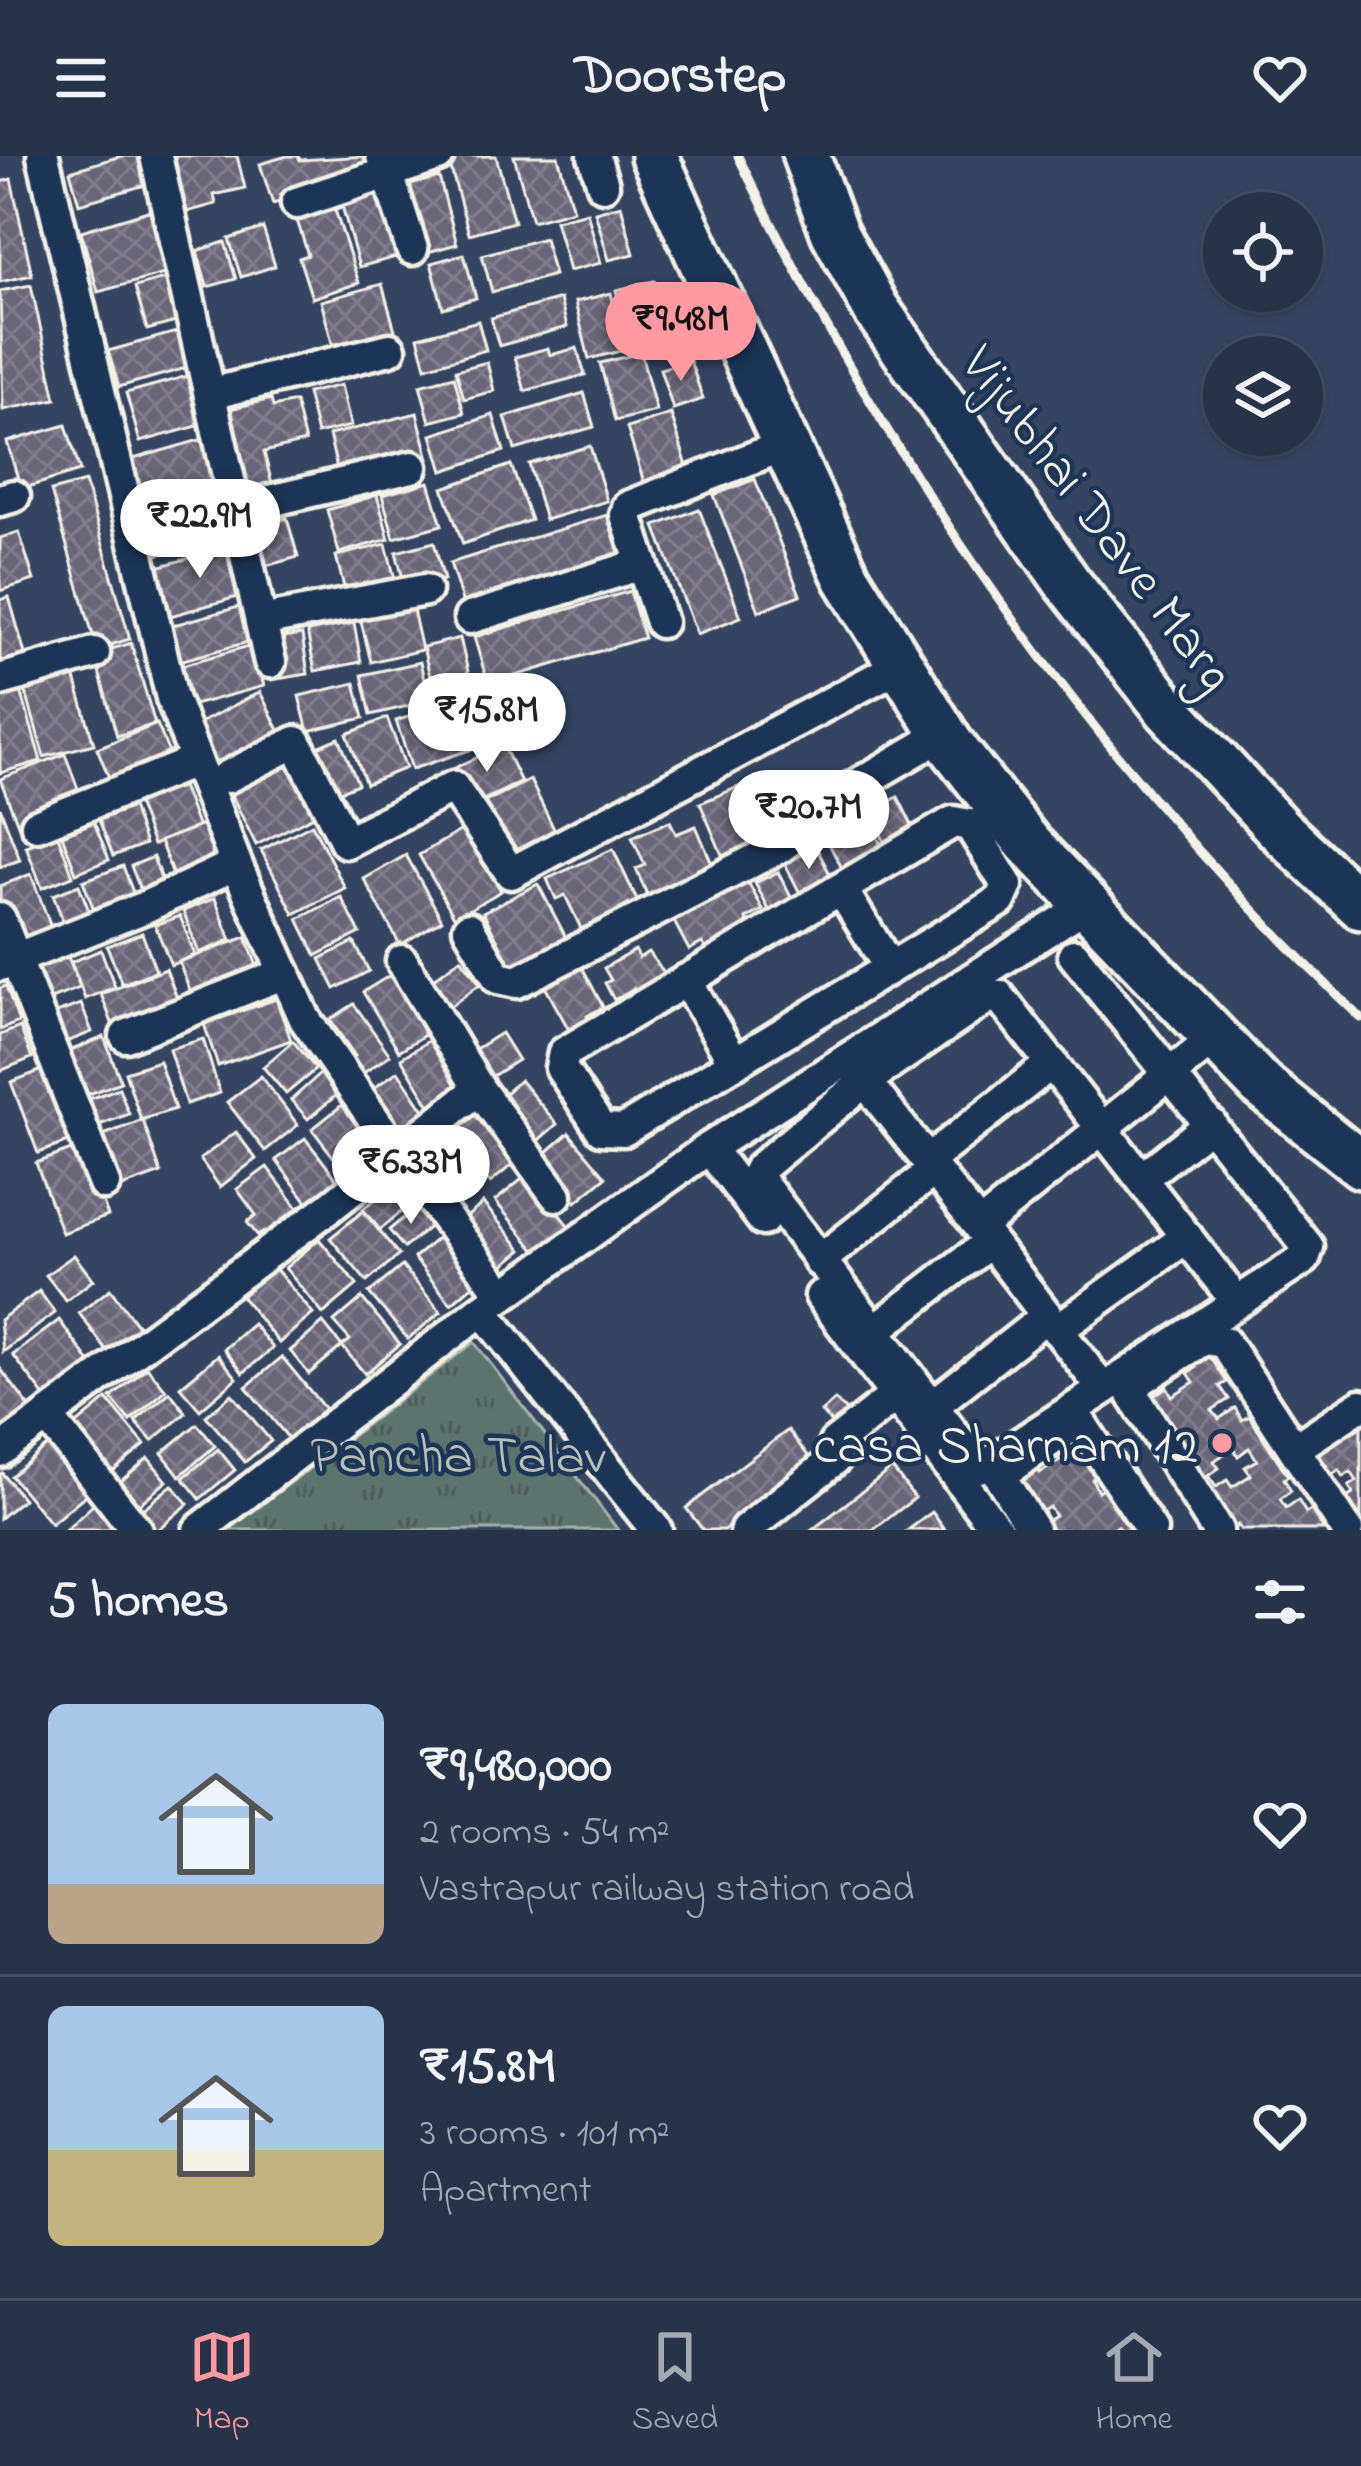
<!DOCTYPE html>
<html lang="en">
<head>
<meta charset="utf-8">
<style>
	:root { --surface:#273349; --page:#2f3b50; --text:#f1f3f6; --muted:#a4aab4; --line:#434e61; --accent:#ff9aa2 }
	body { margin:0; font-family:"Indie Flower",sans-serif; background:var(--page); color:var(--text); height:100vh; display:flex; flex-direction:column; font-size:45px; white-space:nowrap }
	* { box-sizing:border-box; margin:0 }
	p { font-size:39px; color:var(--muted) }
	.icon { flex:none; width:66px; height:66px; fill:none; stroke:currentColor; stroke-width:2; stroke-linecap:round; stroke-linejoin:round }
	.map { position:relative; height:1374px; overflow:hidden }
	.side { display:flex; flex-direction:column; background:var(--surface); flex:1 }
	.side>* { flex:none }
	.buttons { position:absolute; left:1203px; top:36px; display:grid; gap:24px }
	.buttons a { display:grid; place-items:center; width:120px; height:120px; border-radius:50%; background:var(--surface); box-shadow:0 3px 9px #0004,0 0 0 3px var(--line); font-size:60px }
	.price { position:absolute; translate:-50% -102px; padding:0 27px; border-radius:42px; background:#fff; color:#222; font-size:39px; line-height:78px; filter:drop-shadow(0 3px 6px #0008) }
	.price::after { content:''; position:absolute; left:50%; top:72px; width:36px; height:27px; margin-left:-18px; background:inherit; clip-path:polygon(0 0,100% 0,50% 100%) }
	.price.selected { background:var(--accent); color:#111 }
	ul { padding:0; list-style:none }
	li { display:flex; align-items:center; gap:36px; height:300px; padding:0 48px }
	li+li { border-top:3px solid var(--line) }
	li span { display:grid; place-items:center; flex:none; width:336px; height:240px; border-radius:18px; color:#555 }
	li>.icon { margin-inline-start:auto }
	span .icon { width:144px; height:144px; fill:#fffc; stroke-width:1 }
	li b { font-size:51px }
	h2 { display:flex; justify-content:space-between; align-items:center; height:144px; padding:0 48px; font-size:51px }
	header { display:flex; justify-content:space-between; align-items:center; height:156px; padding:0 48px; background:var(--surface); font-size:54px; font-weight:700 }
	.tab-bar { display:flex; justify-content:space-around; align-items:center; height:168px; border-top:3px solid var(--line); background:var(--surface); font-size:33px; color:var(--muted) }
	.tab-bar a { display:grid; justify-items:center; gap:6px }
	.tab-bar .selected { color:var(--accent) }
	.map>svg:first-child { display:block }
	.park { fill:url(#park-tufts); stroke:#a8b2ab; stroke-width:3 }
	.building { fill:url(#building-cross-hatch); stroke:#f4f1e8; stroke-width:3; fill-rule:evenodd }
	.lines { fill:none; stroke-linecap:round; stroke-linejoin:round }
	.street-casing { stroke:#f4f1e8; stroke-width:39 }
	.secondary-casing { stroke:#f4f1e8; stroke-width:54 }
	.street { stroke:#1d3557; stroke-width:30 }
	.secondary { stroke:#1d3557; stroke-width:45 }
	.rail { stroke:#f4f1e8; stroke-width:9 }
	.poi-dot { fill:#ff9aa2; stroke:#1d3557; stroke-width:4.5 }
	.labels { text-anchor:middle; stroke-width:9; stroke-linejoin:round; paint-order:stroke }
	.street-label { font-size:54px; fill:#f4f1e8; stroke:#1d3557 }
	.poi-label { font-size:54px; fill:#f4f1e8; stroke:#1d3557; text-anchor:end }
	.park-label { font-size:54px; fill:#b7bfb7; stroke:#1d3557 }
</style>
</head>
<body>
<header><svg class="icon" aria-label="menu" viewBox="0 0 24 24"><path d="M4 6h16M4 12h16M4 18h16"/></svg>Doorstep<svg class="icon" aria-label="heart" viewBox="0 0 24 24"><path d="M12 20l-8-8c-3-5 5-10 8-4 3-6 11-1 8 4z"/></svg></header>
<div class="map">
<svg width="1361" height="1374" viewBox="0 0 1361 1374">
	<defs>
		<pattern id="park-tufts" width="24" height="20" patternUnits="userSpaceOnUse" patternTransform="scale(3)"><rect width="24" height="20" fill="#5b736e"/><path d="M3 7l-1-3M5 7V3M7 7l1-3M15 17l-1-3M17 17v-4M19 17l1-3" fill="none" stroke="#515b58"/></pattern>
		<pattern id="building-cross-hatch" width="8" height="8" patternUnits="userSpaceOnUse" patternTransform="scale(3)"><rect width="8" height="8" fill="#6b6679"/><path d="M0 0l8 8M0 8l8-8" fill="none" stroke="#817c8c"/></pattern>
	</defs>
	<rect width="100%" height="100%" fill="#344461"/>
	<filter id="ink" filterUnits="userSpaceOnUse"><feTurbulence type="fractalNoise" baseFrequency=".00833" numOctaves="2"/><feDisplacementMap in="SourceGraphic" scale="24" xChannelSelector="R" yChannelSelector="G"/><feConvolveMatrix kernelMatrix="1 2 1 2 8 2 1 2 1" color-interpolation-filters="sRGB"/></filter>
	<g filter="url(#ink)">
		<!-- park -->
		<polygon class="park" points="474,1186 618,1374 229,1374"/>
		<!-- building -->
		<g class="building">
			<polygon points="121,0 141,0 149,28 79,48 70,15"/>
			<polygon points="173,0 237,0 245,32 214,39 216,48 187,56"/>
			<polygon points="287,0 298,0 300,4 366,0 370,13 273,48 260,8"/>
			<polygon points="455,0 496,0 514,66 469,78 448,2"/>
			<polygon points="514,0 558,0 573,54 532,65"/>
			<polygon points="439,21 457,88 421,98 403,31"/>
			<polygon points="11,23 32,119 0,126 0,26"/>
			<polygon points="384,27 404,99 359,111 339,39"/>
			<polygon points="333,48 359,127 312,142 299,102 308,99 296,61"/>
			<polygon points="621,49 634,98 609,104 595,56"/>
			<polygon points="155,53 172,116 98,136 81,75"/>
			<polygon points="587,56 601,107 569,115 555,64"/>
			<polygon points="263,72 275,110 241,121 229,83"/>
			<polygon points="544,82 554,119 492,136 482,99"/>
			<polygon points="225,86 236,123 207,131 197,95"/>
			<polygon points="464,98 476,142 443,152 431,107"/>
			<polygon points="171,121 183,164 147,174 135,131"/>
			<polygon points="654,125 669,181 631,192 616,134"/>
			<polygon points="382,128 398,185 336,202 321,145"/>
			<polygon points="31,129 56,243 3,254 0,135"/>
			<polygon points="611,137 625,194 589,203 575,146"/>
			<polygon points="560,143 567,171 499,190 491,162"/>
			<polygon points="478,165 486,194 426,211 418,181"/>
			<polygon points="187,173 197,209 119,231 108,195"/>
			<polygon points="548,192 550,199 577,192 585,219 525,235 515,201"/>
			<polygon points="641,197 656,255 615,265 600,207"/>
			<polygon points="690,204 703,243 673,253 660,213"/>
			<polygon points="487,206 494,235 464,243 456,214"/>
			<polygon points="198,217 212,266 140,286 126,237"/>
			<polygon points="454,220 464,257 430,266 420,229"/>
			<polygon points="341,229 351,270 317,278 307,237"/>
			<polygon points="584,237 594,271 515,294 505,261"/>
			<polygon points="271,243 273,251 295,246 305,286 264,296 275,340 245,347 222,255"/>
			<polygon points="417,257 429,303 340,325 329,279"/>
			<polygon points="671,258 690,320 646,333 627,272"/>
			<polygon points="493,259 504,295 443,315 432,279"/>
			<polygon points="66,269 80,315 21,333 7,286"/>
			<polygon points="210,281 221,322 144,344 133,303"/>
			<polygon points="590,290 607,345 545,364 529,308"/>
			<polygon points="511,309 531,364 463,388 443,332"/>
			<polygon points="755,323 800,439 759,455 714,339"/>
			<polygon points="85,326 130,483 97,493 51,335"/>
			<polygon points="429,326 442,369 394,382 382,339"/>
			<polygon points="223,334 235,377 157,399 145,356"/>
			<polygon points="377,339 389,383 339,397 327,354"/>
			<polygon points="699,353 741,461 697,478 655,370"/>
			<polygon points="607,359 621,403 464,451 450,407"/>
			<polygon points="287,362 298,401 255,413 244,374"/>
			<polygon points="19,376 34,424 0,435 0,382"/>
			<polygon points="434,386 444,424 406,434 396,396"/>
			<polygon points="386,388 398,435 348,447 336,400"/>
			<polygon points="234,390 248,438 167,461 153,412"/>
			<polygon points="630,435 644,482 488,528 474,481"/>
			<polygon points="9,441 29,512 0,521 0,444"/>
			<polygon points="411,445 422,494 371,506 359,457"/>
			<polygon points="242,450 252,485 176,506 166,471"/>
			<polygon points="354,467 361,506 315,515 307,476"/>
			<polygon points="302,479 308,518 277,523 270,484"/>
			<polygon points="460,482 472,533 435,542 423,491"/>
			<polygon points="131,487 155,568 117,580 94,498"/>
			<polygon points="252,489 264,530 183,552 172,512"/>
			<polygon points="420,506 429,545 371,559 362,519"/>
			<polygon points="74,519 94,588 44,601 25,533"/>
			<polygon points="355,527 364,562 308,575 299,540"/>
			<polygon points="21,535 41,605 0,617 0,541"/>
			<polygon points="260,536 285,586 219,620 194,570"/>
			<polygon points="468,541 485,589 412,613 396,565"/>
			<polygon points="387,562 406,612 366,628 347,578"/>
			<polygon points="157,568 175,612 115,636 97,592"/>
			<polygon points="339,582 358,628 331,639 313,593"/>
			<polygon points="503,589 521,626 471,650 453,613"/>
			<polygon points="65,598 83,646 19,671 0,623"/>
			<polygon points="295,605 321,656 256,689 231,638"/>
			<polygon points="530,624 556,677 504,702 479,649"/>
			<polygon points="753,625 778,686 726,708 700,647"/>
			<polygon points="182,630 198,672 153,689 137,647"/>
			<polygon points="898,641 914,673 885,687 870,655"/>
			<polygon points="0,651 20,704 0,711"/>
			<polygon points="132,651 145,688 113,700 99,664"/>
			<polygon points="864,655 883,692 843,714 823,677"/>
			<polygon points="670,665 676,678 696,670 715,715 649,743 636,713 645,709 632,681"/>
			<polygon points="94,666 109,704 76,717 62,679"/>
			<polygon points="312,668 345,732 294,758 261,694"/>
			<polygon points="203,669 218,708 175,725 160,685"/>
			<polygon points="465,672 501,735 455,762 419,699"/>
			<polygon points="58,679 73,720 42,732 26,690"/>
			<polygon points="816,691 833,724 802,741 785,708"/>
			<polygon points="613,693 642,755 585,781 565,739 556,743 547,723"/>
			<polygon points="406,699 442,764 400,789 364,723"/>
			<polygon points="153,701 167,739 146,748 131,710"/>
			<polygon points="123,710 139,752 99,767 83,725"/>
			<polygon points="778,716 793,745 770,756 755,727"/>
			<polygon points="743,717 763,754 746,763 751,773 708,796 702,787 689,794 669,756"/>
			<polygon points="31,718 55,782 15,797 0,756 0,730"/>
			<polygon points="538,728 569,787 514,816 483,756"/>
			<polygon points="79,729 95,770 69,780 53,739"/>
			<polygon points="341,741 360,777 316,800 298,763"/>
			<polygon points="215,742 231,784 199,797 183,755"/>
			<polygon points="180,760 195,799 171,809 155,769"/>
			<polygon points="142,777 156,815 122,828 107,790"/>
			<polygon points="246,781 262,823 195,848 179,806"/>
			<polygon points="354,786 369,815 335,833 320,803"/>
			<polygon points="101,794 115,831 85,843 71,806"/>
			<polygon points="635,794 639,802 648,796 668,822 639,839 634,832 614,844 605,827 611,824 604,812"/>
			<polygon points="67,798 80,832 40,847 26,813"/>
			<polygon points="461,802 480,828 443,856 424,830"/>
			<polygon points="580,807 603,851 587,860 593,871 573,881 543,827"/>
			<polygon points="166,813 182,855 117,880 101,838"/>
			<polygon points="395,816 431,875 399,895 363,836"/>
			<polygon points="6,830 19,866 0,874 0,832"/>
			<polygon points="276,843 291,884 218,910 204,868"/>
			<polygon points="81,848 92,876 54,891 43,862"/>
			<polygon points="354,848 390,899 356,922 345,906 355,900 330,864"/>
			<polygon points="20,871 32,902 0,915 0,879"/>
			<polygon points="501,877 518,904 483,926 466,899"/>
			<polygon points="438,879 471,933 434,956 401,902"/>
			<polygon points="104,881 121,926 76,943 59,899"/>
			<polygon points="203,883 220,937 186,948 169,893"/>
			<polygon points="293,885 316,913 286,938 263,911"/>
			<polygon points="159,905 175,953 141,964 125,916"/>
			<polygon points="50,911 77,983 38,997 11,926"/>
			<polygon points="398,915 428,960 398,980 389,966 394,963 381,943 375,947 368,936"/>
			<polygon points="321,917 339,937 308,963 291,944"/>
			<polygon points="261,920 298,969 265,995 227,946"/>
			<polygon points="520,924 557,968 533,989 495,946"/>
			<polygon points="119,932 129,958 91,972 81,946"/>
			<polygon points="346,946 385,998 351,1024 312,973"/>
			<polygon points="477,958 517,1005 490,1027 451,979"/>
			<polygon points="143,964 161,1017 119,1032 101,980"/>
			<polygon points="444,974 486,1025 450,1052 413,1004"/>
			<polygon points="236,976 256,1003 220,1031 200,1003"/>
			<polygon points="569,977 606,1021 576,1046 539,1003"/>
			<polygon points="305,982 343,1031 313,1054 276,1004"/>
			<polygon points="82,990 108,1060 62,1077 36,1007"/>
			<polygon points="267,1011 304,1060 270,1086 263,1076 258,1080 247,1066 256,1059 237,1033"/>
			<polygon points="527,1019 572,1074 540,1100 495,1045"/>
			<polygon points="399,1024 415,1044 380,1074 363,1053"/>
			<polygon points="483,1047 522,1094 493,1118 455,1071"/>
			<polygon points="418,1050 433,1068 404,1092 389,1074"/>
			<polygon points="363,1055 399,1099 367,1126 330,1082"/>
			<polygon points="441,1079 479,1124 451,1148 414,1102"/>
			<polygon points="319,1083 357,1129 323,1158 285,1112"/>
			<polygon points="74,1099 93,1124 66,1145 46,1119"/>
			<polygon points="402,1110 441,1156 408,1183 369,1137"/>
			<polygon points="275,1112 313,1158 279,1187 241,1140"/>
			<polygon points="110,1133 147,1182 115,1206 79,1157"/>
			<polygon points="39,1135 55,1157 3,1196 0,1164"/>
			<polygon points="362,1142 400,1188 365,1218 342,1190 350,1184 334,1166"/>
			<polygon points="59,1164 97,1216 52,1250 13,1199"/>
			<polygon points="323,1167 342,1190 309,1218 290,1195"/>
			<polygon points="253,1168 273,1192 243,1217 224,1193"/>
			<path d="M 1207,1196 L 1227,1226 L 1220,1230 L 1229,1243 L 1212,1254 L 1219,1263 L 1235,1252 L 1242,1264 L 1249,1260 L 1288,1320 L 1284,1323 L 1291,1335 L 1280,1343 L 1286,1352 L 1298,1344 L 1306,1357 L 1311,1354 L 1324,1374 L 1241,1374 L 1238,1369 L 1231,1374 L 1174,1289 L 1181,1285 L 1176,1276 L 1169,1281 L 1137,1241 L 1152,1232 L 1156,1238 L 1167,1231 L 1172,1240 L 1194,1226 L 1188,1217 L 1196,1212 L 1192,1205 ZM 1233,1292 L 1238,1300 L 1249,1292 L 1257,1304 L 1245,1311 L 1251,1319 L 1232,1331 L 1227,1324 L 1216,1331 L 1208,1320 L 1219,1312 L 1214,1305 Z"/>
			<polygon points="218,1199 237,1222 200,1254 180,1231"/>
			<polygon points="282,1201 325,1253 289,1283 246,1231"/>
			<polygon points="147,1211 166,1234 130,1265 111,1242"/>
			<polygon points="0,1212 34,1257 8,1278 0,1268"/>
			<polygon points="170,1236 186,1257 152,1285 135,1265"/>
			<polygon points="232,1238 271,1285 245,1306 206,1260"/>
			<polygon points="107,1243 145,1289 110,1318 72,1272"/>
			<polygon points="835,1244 847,1256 833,1269 821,1256"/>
			<polygon points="1361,1266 1361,1372 1335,1349 1353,1338 1349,1330 1357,1325 1351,1316 1343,1321 1339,1314 1321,1326 1306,1292"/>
			<polygon points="197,1268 215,1290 180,1320 162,1297"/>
			<polygon points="788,1274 813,1306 724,1374 703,1374 686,1352"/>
			<polygon points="1077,1274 1095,1304 1090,1308 1097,1320 1092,1323 1098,1335 1104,1331 1110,1341 1117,1338 1139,1374 1120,1374 1118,1370 1112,1374 1049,1374 1044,1367 1055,1360 1049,1351 1038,1358 1008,1318 1035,1309 1040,1317 1060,1305 1055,1296"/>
			<polygon points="49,1288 89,1336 51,1368 11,1320"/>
			<polygon points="218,1293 235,1314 200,1343 183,1322"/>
			<polygon points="148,1302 167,1325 126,1359 108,1336"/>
			<polygon points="892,1312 915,1342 873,1374 812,1374"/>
			<polygon points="2,1317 23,1343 0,1362 0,1318"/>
			<polygon points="172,1329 188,1348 157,1374 146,1374 134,1360"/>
			<polygon points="96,1346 116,1367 109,1374 66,1374"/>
			<polygon points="932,1356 945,1374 908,1374"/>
		</g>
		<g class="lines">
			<!-- street casing -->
			<g class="street-casing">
				<g id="street">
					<polyline points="43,0 172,542 236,708"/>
					<polyline points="156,0 270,506"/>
					<polyline points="382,0 412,93"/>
					<polyline points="594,0 603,29"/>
					<polyline points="297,47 438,0"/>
					<polyline points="210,238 390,193"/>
					<polyline points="0,344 14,340"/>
					<polyline points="236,353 412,311"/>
					<polyline points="470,462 642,408"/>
					<polyline points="261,465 425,434"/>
					<polyline points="661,466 626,359 628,351 785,289"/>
					<polyline points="0,524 94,497"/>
					<polyline points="227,621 296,586 346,686 453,631 511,717 901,509"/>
					<polygon points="953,666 970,669 1007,729 1000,745 624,974 601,973 561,912 564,897"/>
					<polyline points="37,669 196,605"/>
					<polyline points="841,733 890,812"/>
					<polyline points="0,763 104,1028"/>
					<polyline points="469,772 498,822 517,826 780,691 797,678 809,657 944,578"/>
					<polyline points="1074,799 1308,1091 1304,1103 987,1309 979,1311 756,1020 760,1012 865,925 991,839 999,840 1237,1146"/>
					<polyline points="402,805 479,933 556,1039"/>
					<polyline points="0,809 143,752 236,708 305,863 398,998 503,1139"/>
					<polyline points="686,824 735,907"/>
					<polyline points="126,880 285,817"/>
					<polyline points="855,912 979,1071 1215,882"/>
					<polyline points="709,992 763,1064"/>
					<polyline points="927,1005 1052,907"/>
					<polyline points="1142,1022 1211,968"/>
					<polyline points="979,1071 1103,1233"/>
					<polyline points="819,1105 934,1014"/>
					<polyline points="821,1140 997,1374"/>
					<polyline points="482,1154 709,992 1087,749"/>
					<polyline points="1057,1174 1187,1081"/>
					<polyline points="874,1175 990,1086"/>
					<polyline points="931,1251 1047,1160"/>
					<polyline points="47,1260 136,1374"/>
					<polyline points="1294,1293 1361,1249"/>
					<polyline points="0,1295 330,1051 479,933"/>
					<polyline points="199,1374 482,1154 656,1374"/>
					<polyline points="746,1374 835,1303 835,1287 896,1239"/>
					<polyline points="1033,1374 999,1319 1075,1268 1082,1269 1151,1374"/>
					<polyline points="1217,1374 1133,1239 1139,1225 1204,1183 1224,1186 1347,1374"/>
				</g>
			</g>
			<!-- secondary casing -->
			<g class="secondary-casing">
				<g id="secondary">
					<polyline points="654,0 847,422 950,588 1028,687 1260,928 1361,1009"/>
					<polyline points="806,0 834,76 876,153 1067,426 1169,555 1281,675 1361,750"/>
				</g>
			</g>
			<!-- street -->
			<use href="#street" class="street"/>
			<!-- secondary -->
			<use href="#secondary" class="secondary"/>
			<!-- rail -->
			<path class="rail" d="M 738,0 C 894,322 1101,615 1361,862"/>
		</g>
	</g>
	<!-- markers -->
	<circle class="poi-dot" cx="1222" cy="1287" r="12"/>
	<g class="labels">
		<!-- street labels -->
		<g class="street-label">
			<text transform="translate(1100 361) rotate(53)" y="19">Vijubhai Dave Marg</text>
		</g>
		<!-- poi labels -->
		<g class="poi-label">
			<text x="1198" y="1306">casa Sharnam 12</text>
		</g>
		<!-- park labels -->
		<g class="park-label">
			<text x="458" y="1316">Pancha Talav</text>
		</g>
	</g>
</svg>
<div class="buttons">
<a><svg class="icon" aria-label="locate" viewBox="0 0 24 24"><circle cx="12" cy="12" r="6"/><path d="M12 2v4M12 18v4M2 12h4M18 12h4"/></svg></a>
<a><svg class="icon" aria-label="layers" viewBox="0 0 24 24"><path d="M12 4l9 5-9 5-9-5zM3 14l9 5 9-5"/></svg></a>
</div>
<b class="price selected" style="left:681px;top:228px">₹9.48M</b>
<b class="price" style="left:200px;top:425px">₹22.9M</b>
<b class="price" style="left:487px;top:619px">₹15.8M</b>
<b class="price" style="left:809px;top:716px">₹20.7M</b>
<b class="price" style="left:411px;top:1071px">₹6.33M</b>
</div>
<section class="side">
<h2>5 homes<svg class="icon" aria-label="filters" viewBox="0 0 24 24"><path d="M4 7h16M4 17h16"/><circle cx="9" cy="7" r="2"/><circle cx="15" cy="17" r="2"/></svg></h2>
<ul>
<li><span style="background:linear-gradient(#a9c7e8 75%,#b9a48a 0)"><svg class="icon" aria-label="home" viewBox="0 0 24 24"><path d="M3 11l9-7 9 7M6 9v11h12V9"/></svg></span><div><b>₹9,480,000</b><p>2 rooms · 54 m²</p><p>Vastrapur railway station road</p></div><svg class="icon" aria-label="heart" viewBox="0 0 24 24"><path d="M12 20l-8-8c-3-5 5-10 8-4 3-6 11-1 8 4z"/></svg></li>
<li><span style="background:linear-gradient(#a9c7e8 60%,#c2b280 0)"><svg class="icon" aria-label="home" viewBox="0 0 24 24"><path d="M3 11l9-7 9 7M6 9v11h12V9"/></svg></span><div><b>₹15.8M</b><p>3 rooms · 101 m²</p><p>Apartment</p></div><svg class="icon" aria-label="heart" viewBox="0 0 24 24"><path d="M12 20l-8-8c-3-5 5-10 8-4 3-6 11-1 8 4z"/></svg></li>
</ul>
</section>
<nav class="tab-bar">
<a class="selected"><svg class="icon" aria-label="map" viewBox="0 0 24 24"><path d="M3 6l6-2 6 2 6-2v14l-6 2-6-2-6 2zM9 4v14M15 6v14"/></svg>Map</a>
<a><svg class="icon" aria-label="saved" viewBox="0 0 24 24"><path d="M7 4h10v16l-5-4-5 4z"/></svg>Saved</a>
<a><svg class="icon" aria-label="home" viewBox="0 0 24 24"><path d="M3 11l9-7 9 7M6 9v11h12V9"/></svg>Home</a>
</nav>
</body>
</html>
